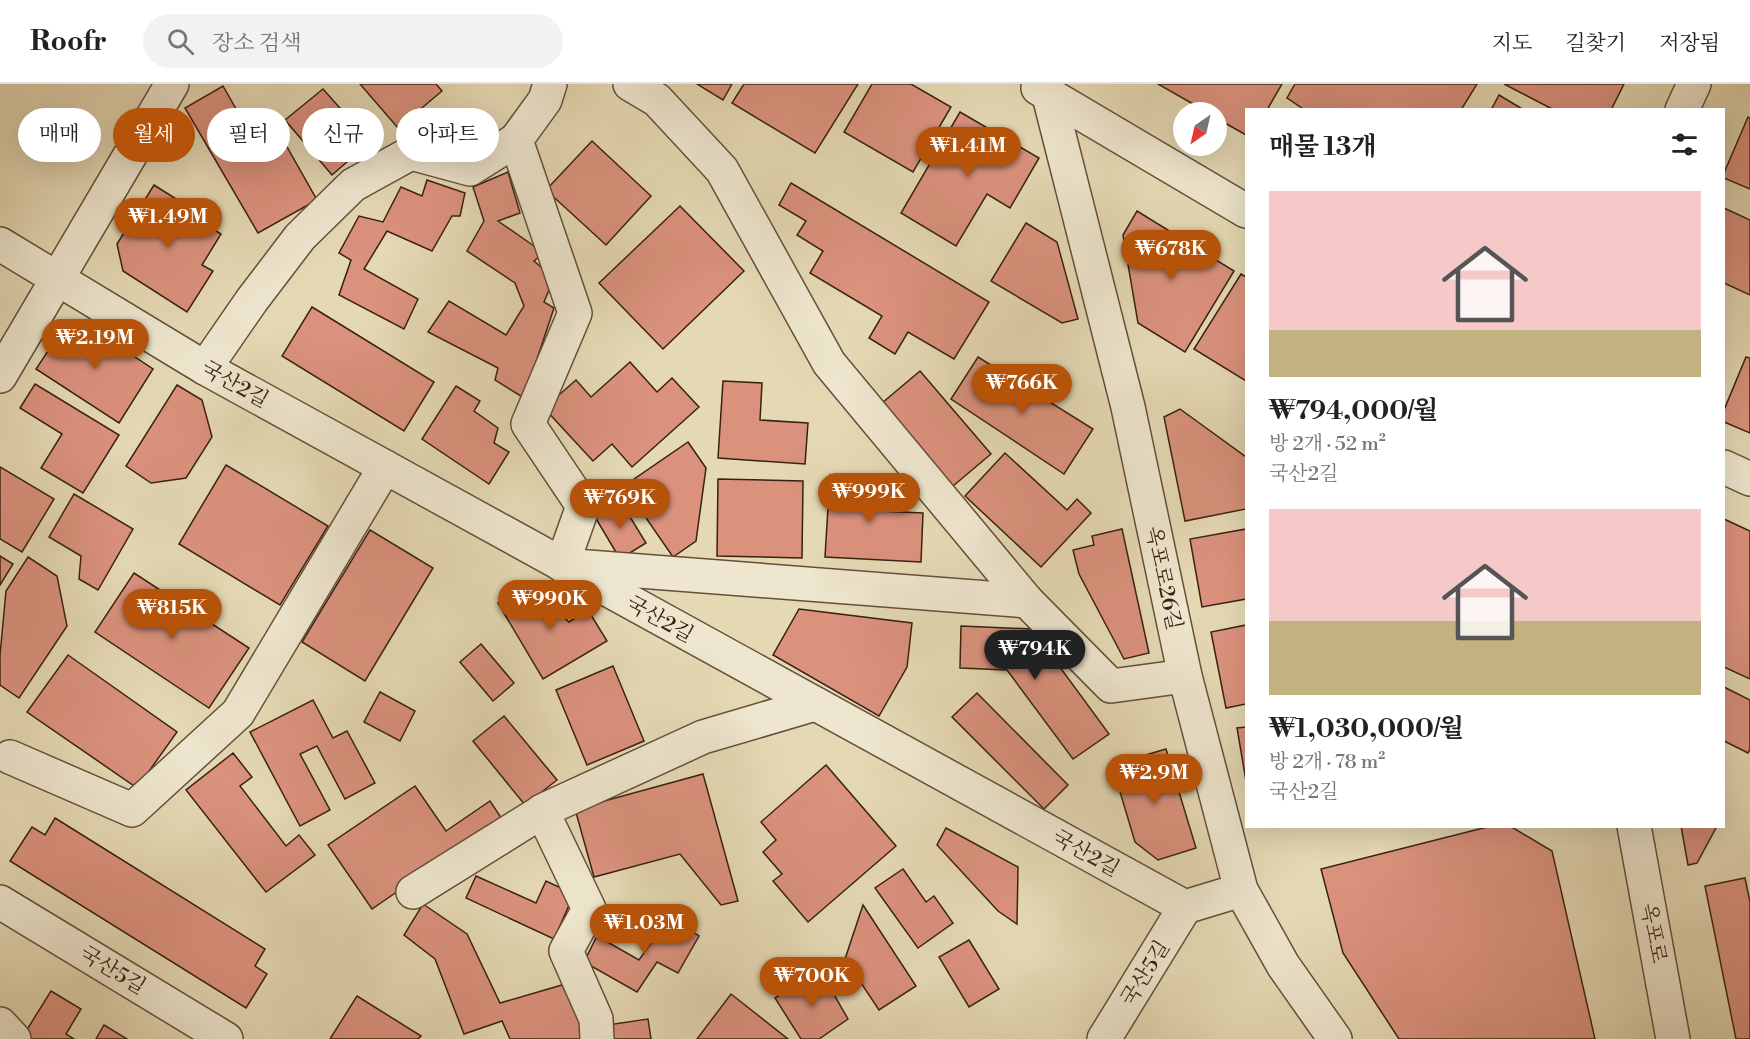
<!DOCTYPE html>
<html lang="ko">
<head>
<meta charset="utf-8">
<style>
	:root { --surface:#fff; --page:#f2f2f2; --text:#222; --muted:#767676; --line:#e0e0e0; --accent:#b45309 }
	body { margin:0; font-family:"Libre Bodoni","Noto Serif KR",serif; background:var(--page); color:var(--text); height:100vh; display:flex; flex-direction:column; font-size:22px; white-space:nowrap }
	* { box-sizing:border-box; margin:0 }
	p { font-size:20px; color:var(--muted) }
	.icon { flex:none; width:33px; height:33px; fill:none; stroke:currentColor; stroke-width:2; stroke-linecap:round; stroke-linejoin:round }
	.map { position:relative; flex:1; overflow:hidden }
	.panel { position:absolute; left:1245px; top:24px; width:480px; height:720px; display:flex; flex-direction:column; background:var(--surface); border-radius:0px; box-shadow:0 6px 24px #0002 }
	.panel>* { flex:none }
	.hud { position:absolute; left:18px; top:24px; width:570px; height:54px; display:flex; gap:12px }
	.needle { width:39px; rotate:214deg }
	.tools { position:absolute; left:1173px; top:18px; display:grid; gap:12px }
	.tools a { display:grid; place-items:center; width:54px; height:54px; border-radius:50%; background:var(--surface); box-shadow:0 6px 24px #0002; font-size:30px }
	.price { position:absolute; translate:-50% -51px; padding:0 14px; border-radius:21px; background:var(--accent); color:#fff; font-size:20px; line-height:39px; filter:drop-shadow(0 2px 3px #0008) }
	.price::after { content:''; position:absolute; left:50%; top:36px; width:18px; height:14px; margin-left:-9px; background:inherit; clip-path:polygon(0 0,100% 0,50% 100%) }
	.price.active { background:#222; color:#fff }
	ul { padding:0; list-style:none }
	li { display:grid; align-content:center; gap:12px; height:318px; padding:0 24px }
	li span { display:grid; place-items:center; height:186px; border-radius:0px; color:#555 }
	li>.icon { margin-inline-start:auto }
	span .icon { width:108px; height:108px; fill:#fffc; stroke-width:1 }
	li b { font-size:26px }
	h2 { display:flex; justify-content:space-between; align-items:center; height:72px; padding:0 24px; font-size:26px }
	.tag { padding:0 21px; border-radius:27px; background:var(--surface); box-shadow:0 6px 24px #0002; font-size:21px; line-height:54px }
	.tag.active { background:var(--accent); color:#fff }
	header { display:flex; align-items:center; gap:36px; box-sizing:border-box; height:84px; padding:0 30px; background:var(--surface); border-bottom:2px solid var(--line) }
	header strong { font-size:28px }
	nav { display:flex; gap:33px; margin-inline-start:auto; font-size:21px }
	.search { width:420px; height:54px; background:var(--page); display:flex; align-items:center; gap:15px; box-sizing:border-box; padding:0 21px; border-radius:33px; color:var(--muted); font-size:22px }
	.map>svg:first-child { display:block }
	.building { fill:#db927d; stroke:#392112; stroke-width:1.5 }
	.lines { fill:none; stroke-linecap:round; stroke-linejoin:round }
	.minor-casing { stroke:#644f3a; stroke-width:36 }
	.minor { stroke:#eee6ce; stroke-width:33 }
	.labels { text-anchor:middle; stroke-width:4.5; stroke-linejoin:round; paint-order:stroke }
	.street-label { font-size:21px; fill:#392112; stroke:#eee6ce }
</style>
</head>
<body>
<header>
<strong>Roofr</strong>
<div class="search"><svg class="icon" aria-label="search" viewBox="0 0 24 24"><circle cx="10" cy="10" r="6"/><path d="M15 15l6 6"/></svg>장소 검색</div>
<nav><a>지도</a><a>길찾기</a><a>저장됨</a></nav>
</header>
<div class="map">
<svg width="1750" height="955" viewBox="0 0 1750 955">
	<rect width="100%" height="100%" fill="#e5d9b4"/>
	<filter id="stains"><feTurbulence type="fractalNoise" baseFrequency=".00333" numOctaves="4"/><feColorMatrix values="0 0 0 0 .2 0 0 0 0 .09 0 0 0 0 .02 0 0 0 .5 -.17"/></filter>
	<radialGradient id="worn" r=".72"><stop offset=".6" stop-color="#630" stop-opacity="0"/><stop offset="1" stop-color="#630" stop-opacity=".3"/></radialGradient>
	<!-- building -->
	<g class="building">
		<polygon points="360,0 436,0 442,7 398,44"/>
		<polygon points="697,0 732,0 723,16"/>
		<polygon points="744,0 858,0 815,69 732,19"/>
		<polygon points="872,0 911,0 951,23 913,88 844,48"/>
		<polygon points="1158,0 1282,0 1267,26 1246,26 1246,51 1216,34 1216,28 1207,28"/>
		<polygon points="1295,0 1477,0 1461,26 1305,26 1287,14"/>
		<polygon points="1504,0 1624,0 1611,26 1554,26"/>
		<polygon points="223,2 247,44 269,31 317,116 258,149 185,24"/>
		<polygon points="323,5 370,58 332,91 285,36"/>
		<polygon points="1499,11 1524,26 1491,26"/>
		<polygon points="960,28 1039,74 1010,124 987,110 956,162 901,129"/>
		<polygon points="1748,33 1750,34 1750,105 1724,94 1724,89"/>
		<polygon points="592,57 651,112 606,161 546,106"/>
		<polygon points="508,88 520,129 498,137 544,169 534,177 554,194 544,218 554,224 524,314 495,296 498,284 428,248 449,217 506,251 524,222 515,199 467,167 484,137 473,103"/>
		<polygon points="427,96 465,109 460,132 452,132 432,167 387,147 364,185 418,215 404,245 339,211 351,176 339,169 359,132 383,138 401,103 422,112"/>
		<polygon points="791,99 989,218 954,275 908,248 895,270 869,254 882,232 810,189 823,167 797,151 806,137 779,121"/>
		<polygon points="154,101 203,132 200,137 221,150 202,181 213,187 187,228 123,187 117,160"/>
		<polygon points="680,122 744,187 663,265 599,199"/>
		<polygon points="1724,124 1750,136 1750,211 1724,199"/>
		<polygon points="1137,127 1234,187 1185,268 1138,239 1123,151"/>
		<polygon points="1026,139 1057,158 1078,235 1062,239 991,197"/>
		<polygon points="1241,190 1246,193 1246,297 1194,265"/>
		<polygon points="312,223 434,298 404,347 282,272"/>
		<polygon points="84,239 153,285 119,339 36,285 64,243"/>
		<polygon points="978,273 1093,345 1064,390 951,315"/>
		<polygon points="1746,273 1750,274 1750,349 1724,338 1724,326"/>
		<polygon points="630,278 657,308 672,294 699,323 632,383 612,360 593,377 544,324 576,296 591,313"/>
		<polygon points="920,287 991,370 953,402 882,319"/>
		<polygon points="723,297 762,299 760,336 808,339 805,380 718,374"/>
		<polygon points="35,300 119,351 83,409 41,384 62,350 20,324"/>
		<polygon points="177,301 202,316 212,353 186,394 151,399 126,382"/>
		<polygon points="456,302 480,317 474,327 498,344 494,359 509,368 489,400 422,355"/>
		<polygon points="1180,325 1246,373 1246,425 1185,437 1164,333"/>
		<polygon points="688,358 706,384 696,457 673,473 624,402"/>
		<polygon points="1005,369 1067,426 1077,415 1091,429 1041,483 965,412"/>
		<polygon points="226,381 328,442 280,521 179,460"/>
		<polygon points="0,383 54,415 22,468 0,455"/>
		<polygon points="830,391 881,393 879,427 923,429 921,478 825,473"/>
		<polygon points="718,395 803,397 802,474 717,472"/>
		<polygon points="74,410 133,445 98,506 79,495 81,472 49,453"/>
		<polygon points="621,418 646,459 620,475 595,433"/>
		<polygon points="1724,435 1750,447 1750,595 1724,583"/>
		<polygon points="1122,445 1149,569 1124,575 1079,490 1073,466 1094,461 1092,452"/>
		<polygon points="1246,445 1246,515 1202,523 1190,455"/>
		<polygon points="370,446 433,484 365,597 302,558"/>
		<polygon points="0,472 13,480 0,501"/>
		<polygon points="28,473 57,492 67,542 19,614 0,601 0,571 6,507"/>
		<polygon points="134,489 249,564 209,624 95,548"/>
		<polygon points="529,501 569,538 588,526 607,557 543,595 498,519"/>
		<polygon points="799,525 912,539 907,583 879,632 773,571"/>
		<polygon points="1246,541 1246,620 1226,624 1211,548"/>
		<polygon points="961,542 1032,545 1109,650 1073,675 1007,586 960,584"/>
		<polygon points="481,560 514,599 493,617 460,578"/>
		<polygon points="68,571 177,648 137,704 27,628"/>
		<polygon points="613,582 644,657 587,681 556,606"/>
		<polygon points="1724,603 1750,616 1750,665 1748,669 1724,657"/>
		<polygon points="380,608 415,627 400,657 364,638"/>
		<polygon points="977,609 1068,701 1044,725 952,633"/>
		<polygon points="313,616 333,654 347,647 375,699 345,715 317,662 300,670 330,726 300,742 250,648"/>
		<polygon points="504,632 557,696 525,721 473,657"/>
		<polygon points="1246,643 1246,697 1237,644"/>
		<polygon points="1166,665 1196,764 1158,776 1135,758 1112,681"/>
		<polygon points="233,669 252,693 240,702 286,762 299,751 315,771 266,808 186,706"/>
		<polygon points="826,681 896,762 808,838 773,797 782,790 763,768 776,756 761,738"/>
		<polygon points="703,690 738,817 721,821 680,770 594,793 575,725"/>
		<polygon points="415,702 446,747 490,717 502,735 372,825 328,761"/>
		<polygon points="55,734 265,865 255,882 267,890 246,924 10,777 32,743 45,751"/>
		<polygon points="1491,742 1510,742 1552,767 1595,955 1399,955 1343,869 1321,785"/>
		<polygon points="1681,742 1717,742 1697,779 1688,781"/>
		<polygon points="946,744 1018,783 1017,840 998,827 937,761"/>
		<polygon points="903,785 926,818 934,812 953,839 918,864 875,804"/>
		<polygon points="476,792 536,819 546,797 574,810 554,855 466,814"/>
		<polygon points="1745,794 1750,818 1750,955 1736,955 1705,802"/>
		<polygon points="423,820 467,850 500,919 562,901 584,944 582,955 510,955 502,937 464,950 435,875 404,851"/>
		<polygon points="863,821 916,902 879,926 845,875"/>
		<polygon points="670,832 699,852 678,889 657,878 637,908 584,878 597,852 639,876"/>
		<polygon points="969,856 999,905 969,923 939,873"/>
		<polygon points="820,886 848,935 819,955 801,955 775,914"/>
		<polygon points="51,907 81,925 66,950 74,955 28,955 23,952"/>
		<polygon points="731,910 788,955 697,955"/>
		<polygon points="357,912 421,952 418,955 330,955"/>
		<polygon points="648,935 651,955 611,955 607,941"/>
		<polygon points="104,941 127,955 96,955"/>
	</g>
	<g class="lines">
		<!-- minor casing -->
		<g class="minor-casing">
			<g id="minor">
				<polyline points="550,0 545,16 516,56 575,229 528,340 583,422 562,481 1027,517 1111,602 1185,592"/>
				<polyline points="630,0 657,16 722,86 829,279 1027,517"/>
				<polyline points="1046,0 1128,323 1185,592 1241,806 1283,881 1335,955"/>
				<polyline points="1038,4 1246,127"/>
				<polyline points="1682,26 1694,0"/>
				<polyline points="0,160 205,284 1185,823 1241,806"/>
				<polyline points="205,284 252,216 300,153 353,101 411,69 470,85 516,56"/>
				<polyline points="0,292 172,0"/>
				<polyline points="1724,383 1750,395"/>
				<polyline points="10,673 132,726 238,629 385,383"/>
				<polyline points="542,727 589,825 566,867 596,935 597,955"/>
				<polyline points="1634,742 1673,955"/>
				<polyline points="413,808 546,725 703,653 815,620"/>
				<polyline points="0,818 226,955"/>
				<polyline points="0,940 14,955"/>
				<polyline points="1104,955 1185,823"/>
			</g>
		</g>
		<!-- minor -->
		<use href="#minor" class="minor"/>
	</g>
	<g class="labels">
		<!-- street labels -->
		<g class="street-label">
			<text transform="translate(235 300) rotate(29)" y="7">국산2길</text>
			<text transform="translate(1164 494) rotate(78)" y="7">옥포로26길</text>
			<text transform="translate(660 535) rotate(29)" y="7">국산2길</text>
			<text transform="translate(1086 769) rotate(29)" y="7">국산2길</text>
			<text transform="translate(1654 849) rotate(79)" y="7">옥포로</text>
			<text transform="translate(113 886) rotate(31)" y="7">국산5길</text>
			<text transform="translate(1145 889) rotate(-58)" y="7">국산5길</text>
		</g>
	</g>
	<rect width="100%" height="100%" filter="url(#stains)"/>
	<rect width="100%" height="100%" fill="url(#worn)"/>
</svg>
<div class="tools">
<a><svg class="needle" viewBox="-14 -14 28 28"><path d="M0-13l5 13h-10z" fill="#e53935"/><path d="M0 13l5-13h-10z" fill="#767676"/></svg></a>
</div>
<b class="price" style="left:968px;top:94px">₩1.41M</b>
<b class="price" style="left:168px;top:165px">₩1.49M</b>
<b class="price" style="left:1171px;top:197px">₩678K</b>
<b class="price" style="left:95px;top:286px">₩2.19M</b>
<b class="price" style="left:1022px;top:331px">₩766K</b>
<b class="price" style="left:869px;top:440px">₩999K</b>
<b class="price" style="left:620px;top:446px">₩769K</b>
<b class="price" style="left:550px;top:547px">₩990K</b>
<b class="price" style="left:172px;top:556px">₩815K</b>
<b class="price active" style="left:1035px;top:597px">₩794K</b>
<b class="price" style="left:1154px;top:721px">₩2.9M</b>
<b class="price" style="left:644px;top:871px">₩1.03M</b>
<b class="price" style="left:812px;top:924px">₩700K</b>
<div class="hud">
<a class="tag">매매</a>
<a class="tag active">월세</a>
<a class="tag">필터</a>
<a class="tag">신규</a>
<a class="tag">아파트</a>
</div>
<section class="panel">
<h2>매물 13개<svg class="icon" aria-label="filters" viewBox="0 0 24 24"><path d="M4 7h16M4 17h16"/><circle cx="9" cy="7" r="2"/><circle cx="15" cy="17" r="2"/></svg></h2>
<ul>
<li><span style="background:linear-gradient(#f6c9c9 75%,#c2b280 0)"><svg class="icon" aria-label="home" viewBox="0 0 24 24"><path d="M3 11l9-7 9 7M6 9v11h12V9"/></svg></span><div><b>₩794,000/월</b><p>방 2개 · 52 m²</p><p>국산2길</p></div></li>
<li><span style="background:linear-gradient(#f6c9c9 60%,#c2b280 0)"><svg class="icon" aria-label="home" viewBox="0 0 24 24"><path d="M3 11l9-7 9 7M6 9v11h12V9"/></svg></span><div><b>₩1,030,000/월</b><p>방 2개 · 78 m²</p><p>국산2길</p></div></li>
</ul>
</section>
</div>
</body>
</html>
